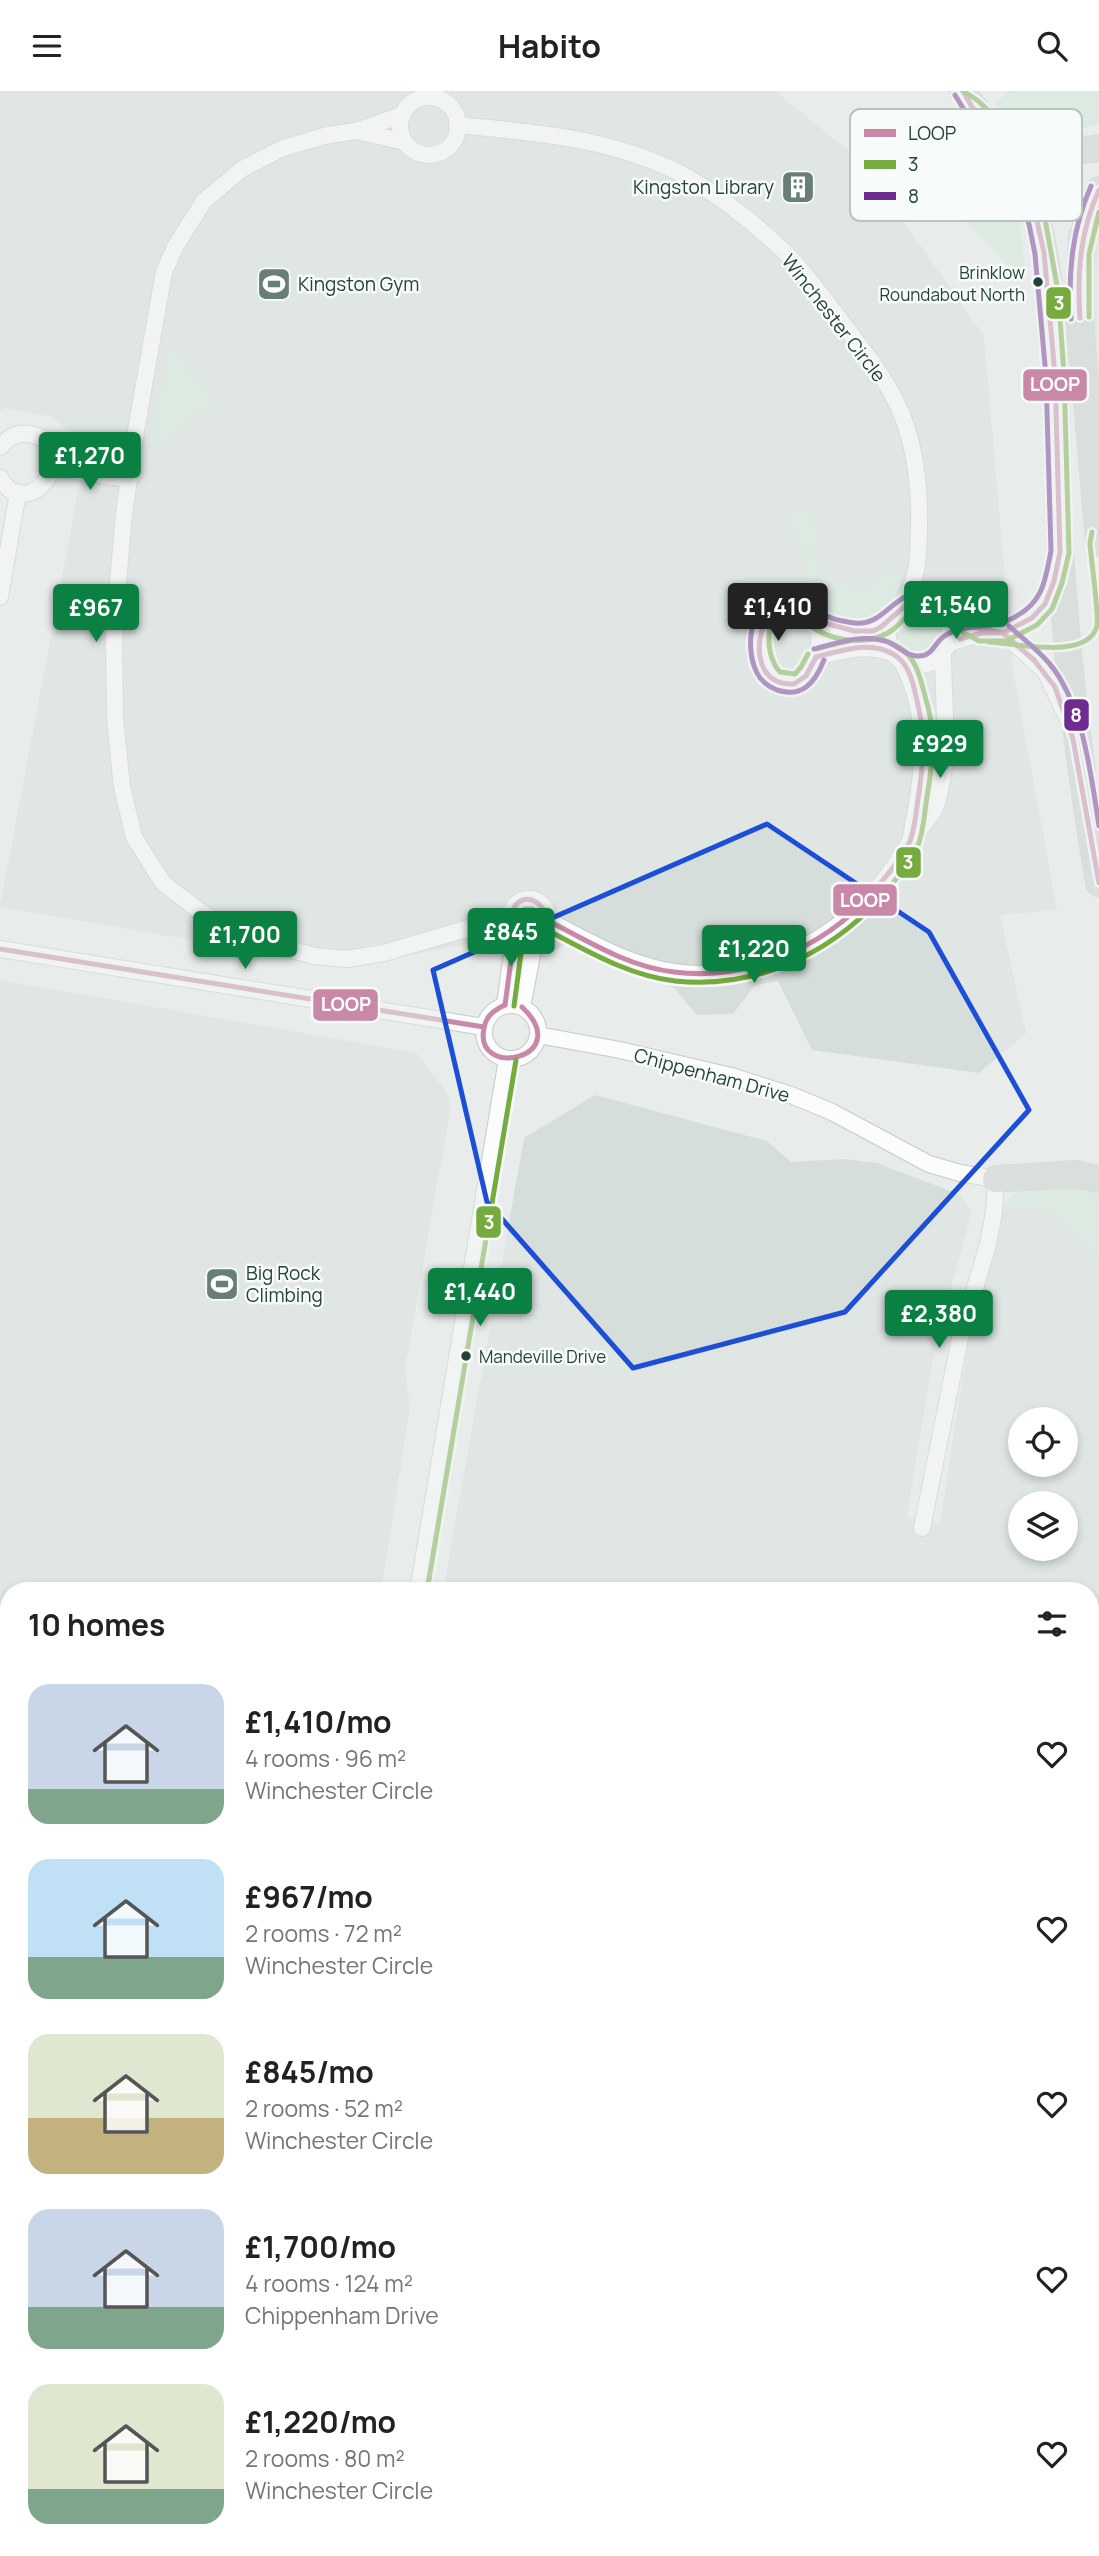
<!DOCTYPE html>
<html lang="en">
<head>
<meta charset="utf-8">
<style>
	:root { --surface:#fff; --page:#f2f2f2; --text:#222; --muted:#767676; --accent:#0b8043 }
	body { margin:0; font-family:Manrope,sans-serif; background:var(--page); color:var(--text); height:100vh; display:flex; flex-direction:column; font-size:26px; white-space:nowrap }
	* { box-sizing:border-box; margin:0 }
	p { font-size:23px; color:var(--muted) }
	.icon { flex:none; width:38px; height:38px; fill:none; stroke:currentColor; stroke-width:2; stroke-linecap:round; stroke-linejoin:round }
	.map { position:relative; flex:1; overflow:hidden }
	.panel { position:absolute; left:0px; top:1491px; width:1099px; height:975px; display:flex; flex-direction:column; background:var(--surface); border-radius:28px 28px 0 0; box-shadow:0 4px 10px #0003 }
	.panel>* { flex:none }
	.fabs { position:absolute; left:1008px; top:1316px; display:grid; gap:14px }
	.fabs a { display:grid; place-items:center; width:70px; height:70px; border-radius:50%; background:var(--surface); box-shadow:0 4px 10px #0003; font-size:35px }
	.price { position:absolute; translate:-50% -60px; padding:0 16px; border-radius:7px; background:var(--accent); color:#fff; font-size:23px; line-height:46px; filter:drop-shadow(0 2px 4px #0008) }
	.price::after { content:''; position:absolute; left:50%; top:42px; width:21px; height:16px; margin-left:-10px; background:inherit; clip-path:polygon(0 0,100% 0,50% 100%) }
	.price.current { background:#222; color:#fff }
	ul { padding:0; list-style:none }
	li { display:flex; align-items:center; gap:21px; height:175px; padding:0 28px }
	li span { display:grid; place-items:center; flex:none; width:196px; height:140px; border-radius:21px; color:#555 }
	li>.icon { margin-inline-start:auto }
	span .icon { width:84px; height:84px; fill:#fffc; stroke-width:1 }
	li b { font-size:30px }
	h2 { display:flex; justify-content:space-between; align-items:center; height:84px; padding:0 28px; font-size:30px }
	header { display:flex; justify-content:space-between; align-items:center; height:91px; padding:0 28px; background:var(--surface); font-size:32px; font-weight:700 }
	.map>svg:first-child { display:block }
	.built { fill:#d6dedb; fill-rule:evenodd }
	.green { fill:#d1e6d8 }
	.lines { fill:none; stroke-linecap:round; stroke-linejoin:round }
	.stream { stroke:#a9d4db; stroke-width:4.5 }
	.river { stroke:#a9d4db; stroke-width:28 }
	.minor-casing { stroke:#c5cac8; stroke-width:18 }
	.tertiary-casing { stroke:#c5cac8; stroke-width:21 }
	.trunk-casing { stroke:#c3ccc9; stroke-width:28 }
	.minor { stroke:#fcfcfc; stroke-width:16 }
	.tertiary { stroke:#fcfcfc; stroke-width:19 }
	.trunk { stroke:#c6cecc; stroke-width:26 }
	.bus-1-casing { stroke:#f7fbf9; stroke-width:10 }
	.bus-2-casing { stroke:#f7fbf9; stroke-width:10 }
	.bus-3-casing { stroke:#f7fbf9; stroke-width:10 }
	.bus-1 { stroke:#c988a7; stroke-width:5 }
	.bus-2 { stroke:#76ac3f; stroke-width:5 }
	.bus-3 { stroke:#6e2c91; stroke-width:5 }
	.marked { fill:none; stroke:#1d4ed8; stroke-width:5; stroke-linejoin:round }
	.bus-dot { fill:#24423a; stroke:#f7fbf9; stroke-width:2.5 }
	.labels { text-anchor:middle; stroke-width:5; stroke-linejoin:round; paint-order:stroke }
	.bus-label { font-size:17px; fill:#24423a; stroke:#f7fbf9; text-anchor:end }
	.poi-label { font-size:19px; fill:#24423a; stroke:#f7fbf9; text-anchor:start }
	.street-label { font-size:19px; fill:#24423a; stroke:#f7fbf9 }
	.key { fill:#f7fbf9; stroke:#b8c4c0; stroke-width:2 }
	.key-label { font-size:19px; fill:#24423a }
	.line-badge { stroke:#f7fbf9; stroke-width:2.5 }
	.badge-label { font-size:19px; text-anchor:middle; font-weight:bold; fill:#fff }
</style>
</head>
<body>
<header><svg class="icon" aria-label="menu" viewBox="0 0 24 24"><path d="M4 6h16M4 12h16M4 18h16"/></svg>Habito<svg class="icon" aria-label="search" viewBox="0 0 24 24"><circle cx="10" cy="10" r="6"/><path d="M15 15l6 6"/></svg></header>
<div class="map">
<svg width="1099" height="2465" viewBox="0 0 1099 2465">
	<rect width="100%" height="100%" fill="#e8edeb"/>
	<!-- built -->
	<g class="built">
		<polygon points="0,0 775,0 861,70 984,245 1013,579 1057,819 1000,824 1026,942 979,982 812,959 778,890 755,894 733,923 697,924 674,897 566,853 548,863 499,857 488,849 347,876 0,816 87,353 52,326 6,317 0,319"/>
		<polygon points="0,889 417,962 444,998 451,1014 405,1278 410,1317 381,1500 9,1500 9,1512 0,1510"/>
		<path d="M 595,1004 L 767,1050 L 791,1071 L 844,1068 L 877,1072 L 961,1104 L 972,1121 L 936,1249 L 907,1427 L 940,1432 L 969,1246 L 1001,1118 L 1044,1116 L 1070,1133 L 1099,1164 L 1099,1713 L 1090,1715 L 1090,1500 L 443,1500 L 524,1047 ZM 1020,1328 L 1066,1328 L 1066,1374 L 1020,1374 ZM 1020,1412 L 1066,1412 L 1066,1458 L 1020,1458 Z"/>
		<polygon points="0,1556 9,1557 9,1813 0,1811"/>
	</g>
	<!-- green -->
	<g class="green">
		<path d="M 1009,0 L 1099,0 L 1099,32 C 1054,48 1031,40 995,12 Z"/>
		<polygon points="960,50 1019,122 1026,185 1018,185 922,84"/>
		<path d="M 1099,135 L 1097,261 L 1093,261 C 1090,216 1087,179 1099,135 Z"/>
		<path d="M 171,259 L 213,310 L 156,356 C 148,338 166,279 171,259 Z"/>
		<path d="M 797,419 L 806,419 C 830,436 797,478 836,492 C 845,496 859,496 869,497 L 883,485 L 899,475 C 907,511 864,551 832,521 C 827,517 827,512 824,507 C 819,501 813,497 810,490 C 805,480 806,469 802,458 C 797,444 784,435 797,419 Z"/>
		<circle cx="917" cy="543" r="13"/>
		<path d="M 1067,1094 L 1099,1098 L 1099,1164 L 1070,1133 L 1044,1116 L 1001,1118 C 1013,1093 1043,1096 1067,1094 Z"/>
		<polygon points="1099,1713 1099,1798 1090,1801 1090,1715"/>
		<polygon points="0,1811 9,1813 9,2102 0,2105"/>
		<polygon points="1099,1820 1099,1893 1090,1896 1090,1823"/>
		<polygon points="1099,2186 1099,2376 1090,2391 1090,2200"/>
		<polygon points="383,2457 847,2457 861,2465 388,2465"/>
		<polygon points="911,2457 1064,2457 1060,2465 904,2465"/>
	</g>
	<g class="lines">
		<!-- stream -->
		<polyline class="stream" points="617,2457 630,2465"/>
		<!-- river -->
		<polyline class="river" points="0,1882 9,1881"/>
		<!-- minor casing -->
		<g class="minor-casing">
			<g id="minor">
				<circle cx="429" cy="35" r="29"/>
				<polyline points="402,24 356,40 328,44 283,57 242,78 204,110 175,156 164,181 136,339 124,423 114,536 115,628 122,696 134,746 163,792 202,822 231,839 260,850 314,865 347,868 384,862 510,825"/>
				<path d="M 457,34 C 529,41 602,46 669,77 C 707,94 753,131 784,160 C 807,183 827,212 847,238 C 870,268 893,297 905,332 C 917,367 920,400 919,436 C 918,470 919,487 900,517"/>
				<polyline points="356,40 405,51"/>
				<path d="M 0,356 C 8,347 16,341 29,343 C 88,353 29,437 0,387"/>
				<polyline points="54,377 129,388"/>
				<polyline points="0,506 18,401"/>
				<path d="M 790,506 C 838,514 822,604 781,592 C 770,589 765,579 762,568 C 755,542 764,514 790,506 Z"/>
				<path d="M 945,524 C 951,536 953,549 944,560 C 939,568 931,573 922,574 C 873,578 879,501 925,511 C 935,514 940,521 948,526 C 959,532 971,536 982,542"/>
				<path d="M 818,530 C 846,541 862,546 889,530"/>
				<polyline points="1003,542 1045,580 1067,626"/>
				<polyline points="949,552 982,542 1003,542 1032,527 1045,513 1056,480"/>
				<path d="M 816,566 C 846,559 865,552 895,563"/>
				<path d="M 901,569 C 933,629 923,682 911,746"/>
				<circle cx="529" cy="827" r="19"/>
				<path d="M 547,829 C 584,848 623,871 664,879 C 752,897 844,848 893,777 C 899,768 905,759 910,750 C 919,737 933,726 937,711 C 951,664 943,610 943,562"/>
				<polyline points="0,858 484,936"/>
				<circle cx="511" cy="941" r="27"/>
				<polyline points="505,914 515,840"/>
				<polyline points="522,916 536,844"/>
				<polyline points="538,944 620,959 731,985 791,1004 832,1021 929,1073 960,1082 996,1088 994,1121 988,1153 960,1247 922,1437"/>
				<polyline points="418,1500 507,968"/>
				<polyline points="0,1534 9,1535"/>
				<polyline points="1090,1912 1099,1909"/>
				<polyline points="1090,2103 1099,2108"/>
				<polyline points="1090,2183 1099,2168"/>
				<polyline points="1090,2293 1099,2298"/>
				<polyline points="0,2386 9,2384"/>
				<polyline points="1093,2409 1092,2418 1099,2445"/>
				<polyline points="105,2457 107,2465"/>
				<polyline points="372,2457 377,2465"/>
				<polyline points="862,2457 879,2465"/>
				<polyline points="245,2465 246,2457"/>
				<polyline points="888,2465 899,2461 901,2457"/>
				<polyline points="1068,2465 1075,2457"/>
			</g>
		</g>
		<!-- tertiary casing -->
		<g class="tertiary-casing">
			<g id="tertiary">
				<polyline points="1090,1813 1099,1810"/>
				<polyline points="0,2133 9,2130"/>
			</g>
		</g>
		<!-- trunk casing -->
		<g class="trunk-casing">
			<g id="trunk">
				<path d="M 963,0 C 994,53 1042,66 1099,57"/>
				<path d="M 999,40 C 1012,70 1030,101 1038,133 C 1063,235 1054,355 1060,460 C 1067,571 1080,682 1099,792"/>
				<polyline points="1099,99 1082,146 1078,204 1099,452"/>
				<polyline points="996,1088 1075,1083 1099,1088"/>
			</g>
		</g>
		<!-- minor -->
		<use href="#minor" class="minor"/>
		<!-- tertiary -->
		<use href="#tertiary" class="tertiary"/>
		<!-- trunk -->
		<use href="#trunk" class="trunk"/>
		<!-- bus-1 casing -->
		<g class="bus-1-casing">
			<g id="bus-1">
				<path d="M 1080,227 C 1077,182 1080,140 1099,99"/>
				<polyline points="960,548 982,542 1003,542 1032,527 1045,513 1054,490 1060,461 1055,284 1044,162 1037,130 999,40 972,16 963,0"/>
				<path d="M 816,566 L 806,585 L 794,593 C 722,596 779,449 818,530 L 854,540 L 873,540 L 881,536 L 905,515 L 924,511 L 967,535 L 1003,542 L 1034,569 L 1055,596 L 1073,648 L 1099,792"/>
				<path d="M 547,829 C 587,850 629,876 674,881 C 754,891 834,852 883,789 C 893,777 904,764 910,750 C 915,737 916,722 918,708 C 923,676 926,647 918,614 C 914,597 911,573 893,563 C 870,549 840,560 816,566"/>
				<polyline points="0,858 484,936"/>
				<path d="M 505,914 L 515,840 C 502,809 534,795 547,825"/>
				<path d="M 505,914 C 494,919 486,925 484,937 C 473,989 576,967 522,916"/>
			</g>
		</g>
		<!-- bus-2 casing -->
		<g class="bus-2-casing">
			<g id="bus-2">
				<polyline points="1089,226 1089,163 1099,121"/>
				<path d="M 989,551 C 1014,552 1088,570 1097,535 C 1099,522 1091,469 1090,452 L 1092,441"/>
				<path d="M 808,563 L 801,576 L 795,583 L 780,581 C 763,564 763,511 797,517 C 805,523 807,534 815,538 C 838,552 873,555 895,537 C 905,528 908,521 922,520 L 979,550 L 1006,550 L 1037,534 L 1052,518 L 1062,492 L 1069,462 L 1064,283 L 1058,200 L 1045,128 L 1006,35 L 977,9 L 963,0"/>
				<path d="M 543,837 C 584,858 628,885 675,890 C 760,899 840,859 893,792 C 901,781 911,770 917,757 C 924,741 924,723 927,706 C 932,675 936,647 928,616 C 922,596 919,568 899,556 C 874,540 843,551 817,558"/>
				<polyline points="514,915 524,840 520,823 525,818 532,818 539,828"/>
				<polyline points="427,1500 516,969"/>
			</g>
		</g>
		<!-- bus-3 casing -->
		<g class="bus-3-casing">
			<g id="bus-3">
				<path d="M 1071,228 C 1068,181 1072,138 1091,95"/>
				<path d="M 1009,535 C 1022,547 1037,558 1049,572 C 1083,612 1091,684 1099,735"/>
				<path d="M 814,558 C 837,552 864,542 888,551 C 898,555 906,565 917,565 C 934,566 934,550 946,544 C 962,535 981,536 998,533 C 1004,533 1008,529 1013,527 C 1043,512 1045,491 1051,460 L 1046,285 L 1035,163 L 1029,133 L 992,45 L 966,22 L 955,4"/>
				<path d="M 824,569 C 815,592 802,607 777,599 C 769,596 761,590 757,582 C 742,552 753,500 792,498 C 814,498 814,513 824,523 C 830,528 847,531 855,532 C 886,535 894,498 925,503 C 936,504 943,513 952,518 C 963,525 975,529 986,534"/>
			</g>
		</g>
		<!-- bus-1 -->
		<use href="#bus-1" class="bus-1"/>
		<!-- bus-2 -->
		<use href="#bus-2" class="bus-2"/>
		<!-- bus-3 -->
		<use href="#bus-3" class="bus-3"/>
	</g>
	<!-- marked area -->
	<path d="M0 0H1099V2465H0ZM 767,733 L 929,841 L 1029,1019 L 845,1221 L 633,1277 L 487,1111 L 433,879 Z" fill="#e8edeb" fill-opacity=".55" fill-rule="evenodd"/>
	<path class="marked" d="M 767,733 L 929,841 L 1029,1019 L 845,1221 L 633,1277 L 487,1111 L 433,879 Z"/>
	<!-- icons -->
	<defs>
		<g id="building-square" transform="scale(1.75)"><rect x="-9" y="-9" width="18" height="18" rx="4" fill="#697e78" stroke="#f7fbf9"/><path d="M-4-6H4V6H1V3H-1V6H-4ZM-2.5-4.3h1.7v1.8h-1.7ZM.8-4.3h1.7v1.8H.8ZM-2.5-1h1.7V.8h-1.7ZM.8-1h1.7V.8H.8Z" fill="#fff"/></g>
		<g id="stadium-square" transform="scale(1.75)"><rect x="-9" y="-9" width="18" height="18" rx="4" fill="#697e78" stroke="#f7fbf9"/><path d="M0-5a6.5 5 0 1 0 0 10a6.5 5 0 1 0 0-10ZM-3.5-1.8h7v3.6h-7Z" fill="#fff"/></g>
	</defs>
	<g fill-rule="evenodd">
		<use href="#building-square" x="798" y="96"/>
		<use href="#stadium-square" x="274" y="193"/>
		<use href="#stadium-square" x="222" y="1193"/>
	</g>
	<!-- markers -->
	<g class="bus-dot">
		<circle cx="1038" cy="191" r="6"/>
		<circle cx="466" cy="1265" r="6"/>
	</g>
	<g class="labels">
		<!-- bus labels -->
		<g class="bus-label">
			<text x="1025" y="188">Brinklow<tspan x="1025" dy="22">Roundabout North</tspan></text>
			<text x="479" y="1272" text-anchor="start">Mandeville Drive</text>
		</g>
		<!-- poi labels -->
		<g class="poi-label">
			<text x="774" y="103" text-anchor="end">Kingston Library</text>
			<text x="298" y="200">Kingston Gym</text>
			<text x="246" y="1189">Big Rock<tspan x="246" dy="22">Climbing</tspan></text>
		</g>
		<!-- street labels -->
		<g class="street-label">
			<text transform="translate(834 227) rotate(52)" y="7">Winchester Circle</text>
			<text transform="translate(712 984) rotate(15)" y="7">Chippenham Drive</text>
		</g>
	</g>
	<!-- legend -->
	<rect x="850" y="18" width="232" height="112" rx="10" class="key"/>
	<rect x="864" y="38" width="32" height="8" fill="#c988a7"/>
	<rect x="864" y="69" width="32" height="9" fill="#76ac3f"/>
	<rect x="864" y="101" width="32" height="8" fill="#6e2c91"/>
	<g class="key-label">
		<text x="908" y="49">LOOP</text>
		<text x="908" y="80">3</text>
		<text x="908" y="112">8</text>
	</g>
	<g class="line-badge">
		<rect x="1045" y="195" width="27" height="34" rx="7" fill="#76ac3f"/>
		<rect x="1022" y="277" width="66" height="34" rx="7" fill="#c988a7"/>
		<rect x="1063" y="607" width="27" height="34" rx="7" fill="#6e2c91"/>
		<rect x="895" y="755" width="27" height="33" rx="7" fill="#76ac3f"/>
		<rect x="832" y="792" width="66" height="34" rx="7" fill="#c988a7"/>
		<rect x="312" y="897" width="67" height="34" rx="7" fill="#c988a7"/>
		<rect x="475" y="1114" width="27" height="34" rx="7" fill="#76ac3f"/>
	</g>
	<g class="badge-label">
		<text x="1059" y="219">3</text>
		<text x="1055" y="300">LOOP</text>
		<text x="1076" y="631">8</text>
		<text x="908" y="778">3</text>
		<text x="865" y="816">LOOP</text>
		<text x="346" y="920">LOOP</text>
		<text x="489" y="1138">3</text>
	</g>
</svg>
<div class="fabs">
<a><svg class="icon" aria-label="locate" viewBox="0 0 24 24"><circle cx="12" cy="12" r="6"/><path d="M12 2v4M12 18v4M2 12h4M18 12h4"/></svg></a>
<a><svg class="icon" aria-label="layers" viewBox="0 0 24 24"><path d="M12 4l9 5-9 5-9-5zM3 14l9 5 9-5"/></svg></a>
</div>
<b class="price" style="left:90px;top:401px">£1,270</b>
<b class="price" style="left:956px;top:550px">£1,540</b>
<b class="price current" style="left:778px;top:552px">£1,410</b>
<b class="price" style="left:96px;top:553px">£967</b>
<b class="price" style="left:940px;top:689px">£929</b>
<b class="price" style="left:511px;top:877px">£845</b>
<b class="price" style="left:245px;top:880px">£1,700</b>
<b class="price" style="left:754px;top:894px">£1,220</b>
<b class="price" style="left:480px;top:1237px">£1,440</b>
<b class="price" style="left:939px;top:1259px">£2,380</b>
<section class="panel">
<h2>10 homes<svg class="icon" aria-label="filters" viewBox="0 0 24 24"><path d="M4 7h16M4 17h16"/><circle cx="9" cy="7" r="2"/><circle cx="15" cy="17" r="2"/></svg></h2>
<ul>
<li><span style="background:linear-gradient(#c9d6e8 75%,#7fa58c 0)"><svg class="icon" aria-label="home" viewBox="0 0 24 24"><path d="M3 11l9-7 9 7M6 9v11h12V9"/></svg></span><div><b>£1,410/mo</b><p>4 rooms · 96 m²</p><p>Winchester Circle</p></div><svg class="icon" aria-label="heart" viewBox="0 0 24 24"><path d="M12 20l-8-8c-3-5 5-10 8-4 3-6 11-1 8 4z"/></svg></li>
<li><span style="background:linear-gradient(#bfe0f5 70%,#7fa58c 0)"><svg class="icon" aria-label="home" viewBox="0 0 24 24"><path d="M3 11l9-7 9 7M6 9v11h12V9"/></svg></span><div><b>£967/mo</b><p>2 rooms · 72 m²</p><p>Winchester Circle</p></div><svg class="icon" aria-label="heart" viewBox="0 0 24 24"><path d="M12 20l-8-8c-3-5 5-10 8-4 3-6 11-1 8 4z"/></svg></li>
<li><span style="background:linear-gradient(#dfe7d0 60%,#c2b280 0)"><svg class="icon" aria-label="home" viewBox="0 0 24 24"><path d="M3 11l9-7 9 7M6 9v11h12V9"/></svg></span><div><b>£845/mo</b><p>2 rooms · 52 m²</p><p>Winchester Circle</p></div><svg class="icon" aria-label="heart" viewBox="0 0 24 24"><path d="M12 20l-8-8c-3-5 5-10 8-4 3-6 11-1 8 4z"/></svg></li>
<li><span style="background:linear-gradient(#c9d6e8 70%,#7fa58c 0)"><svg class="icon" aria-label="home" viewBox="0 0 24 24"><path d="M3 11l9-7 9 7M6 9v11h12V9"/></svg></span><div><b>£1,700/mo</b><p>4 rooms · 124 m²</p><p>Chippenham Drive</p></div><svg class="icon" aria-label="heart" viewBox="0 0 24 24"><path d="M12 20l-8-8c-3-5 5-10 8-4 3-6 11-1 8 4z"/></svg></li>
<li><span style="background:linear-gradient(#dfe7d0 75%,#7fa58c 0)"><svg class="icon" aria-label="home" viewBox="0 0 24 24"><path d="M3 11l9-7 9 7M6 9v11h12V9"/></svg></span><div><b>£1,220/mo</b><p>2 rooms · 80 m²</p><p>Winchester Circle</p></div><svg class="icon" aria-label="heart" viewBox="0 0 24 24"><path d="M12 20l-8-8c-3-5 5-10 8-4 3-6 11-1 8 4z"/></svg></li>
</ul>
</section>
</div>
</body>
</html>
